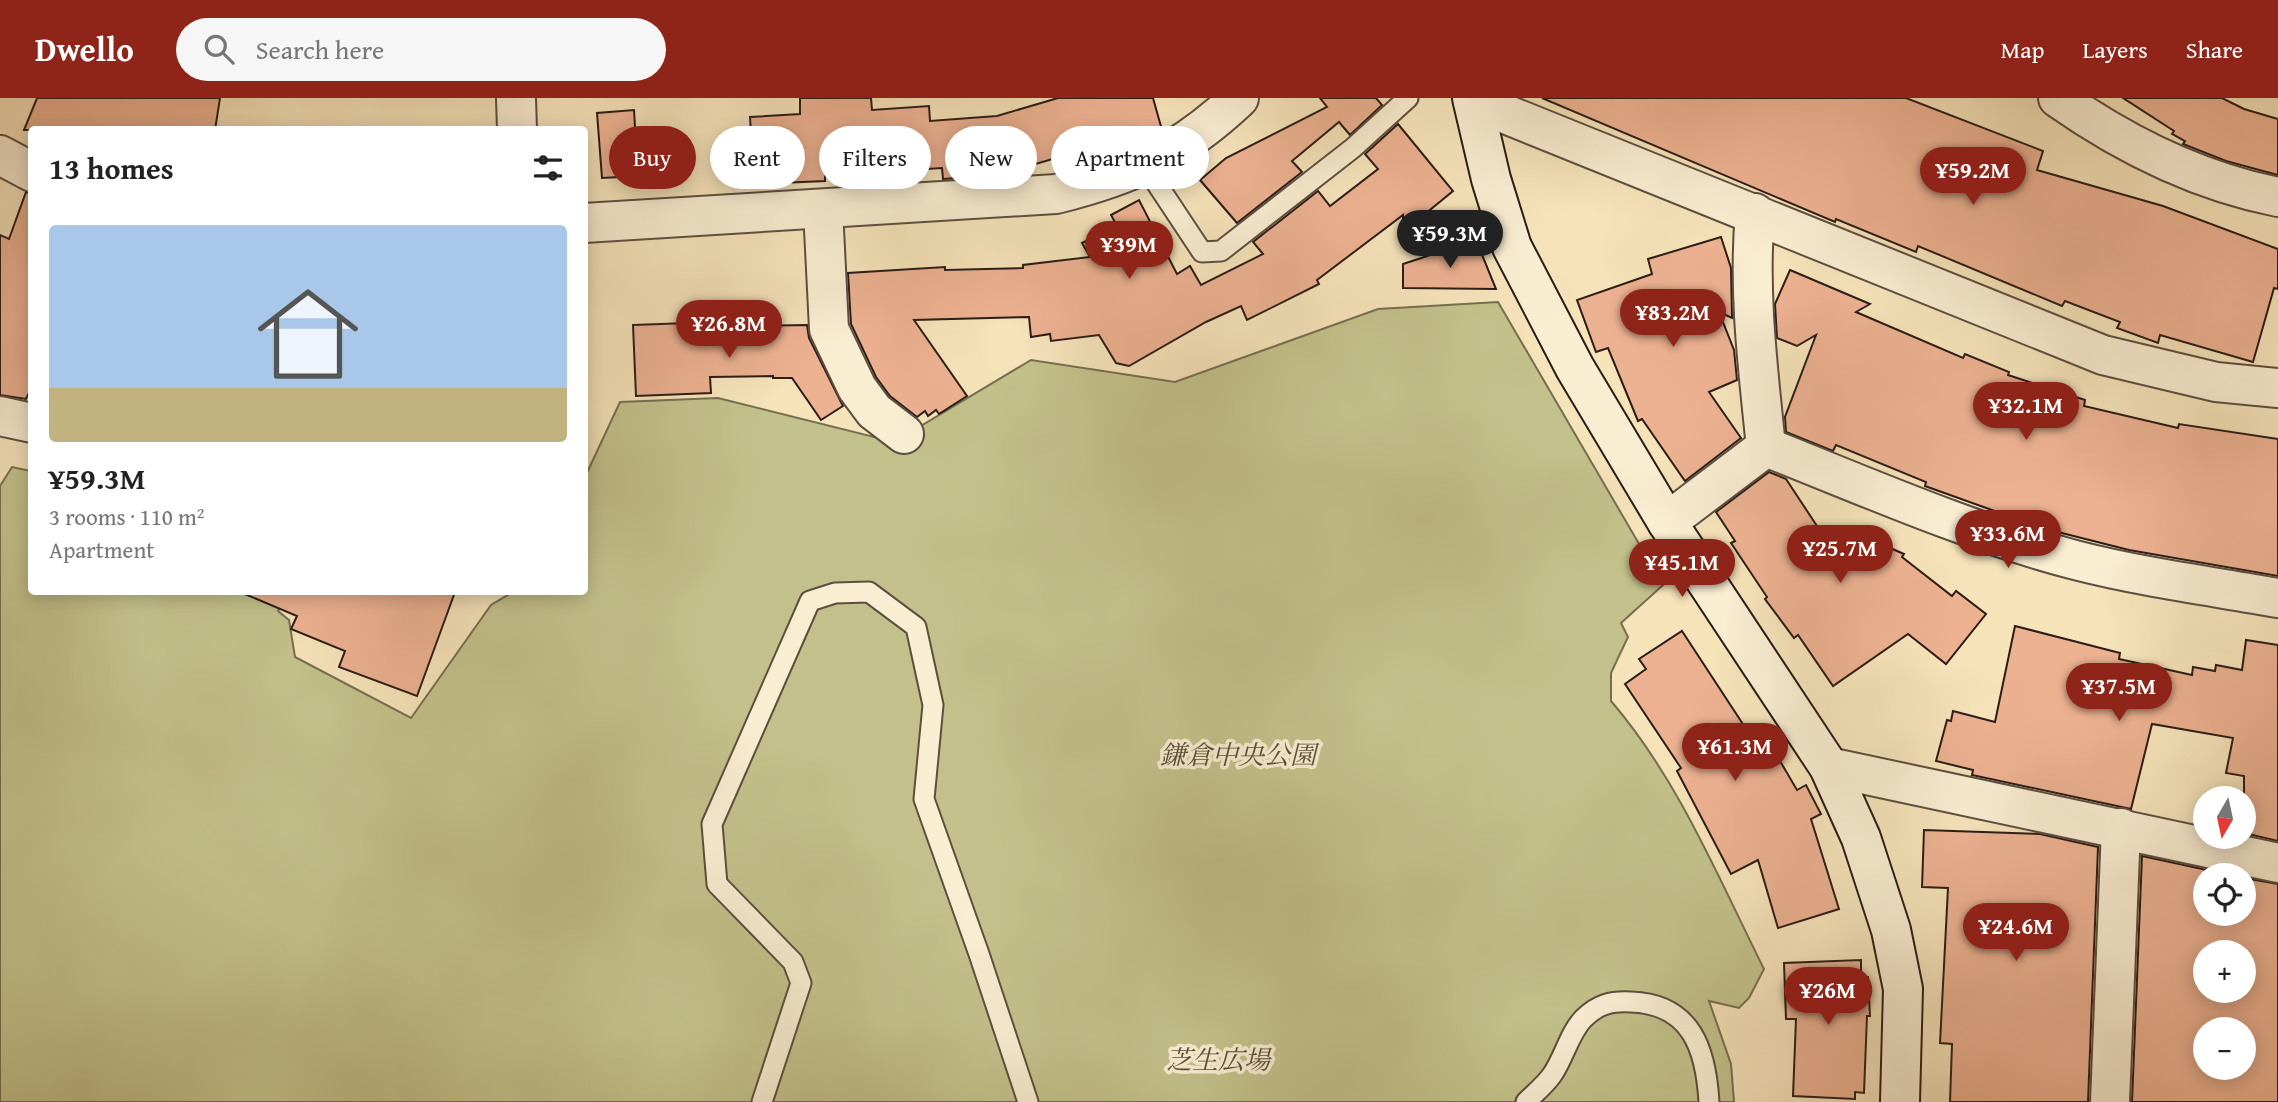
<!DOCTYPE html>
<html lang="en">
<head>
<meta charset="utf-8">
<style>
	:root { --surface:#fff; --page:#f6f6f6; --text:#222; --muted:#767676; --line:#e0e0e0; --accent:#8f2418 }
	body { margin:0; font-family:"Gentium Book Plus","Noto Serif JP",serif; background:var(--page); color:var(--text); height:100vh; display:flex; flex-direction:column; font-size:26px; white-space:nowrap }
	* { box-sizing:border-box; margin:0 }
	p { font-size:23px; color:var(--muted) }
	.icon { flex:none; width:38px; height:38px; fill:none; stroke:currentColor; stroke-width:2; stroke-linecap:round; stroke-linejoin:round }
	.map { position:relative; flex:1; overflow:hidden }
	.details { position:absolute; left:28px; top:28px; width:560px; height:469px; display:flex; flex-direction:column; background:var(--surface); border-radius:7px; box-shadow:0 4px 18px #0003 }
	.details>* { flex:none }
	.hud { position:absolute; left:609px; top:28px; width:665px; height:63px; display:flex; gap:14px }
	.needle { width:46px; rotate:189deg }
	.tools { position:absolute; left:2193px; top:688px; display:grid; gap:14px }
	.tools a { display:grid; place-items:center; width:63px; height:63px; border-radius:50%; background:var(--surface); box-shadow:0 4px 18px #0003; font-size:35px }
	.price { position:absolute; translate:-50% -60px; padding:0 16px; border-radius:24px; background:var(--accent); color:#fff; font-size:23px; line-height:46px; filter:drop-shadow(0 2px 4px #0008) }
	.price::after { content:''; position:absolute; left:50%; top:42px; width:21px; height:16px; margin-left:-10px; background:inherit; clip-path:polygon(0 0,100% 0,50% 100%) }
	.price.selected { background:#222; color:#fff }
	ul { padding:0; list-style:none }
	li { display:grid; align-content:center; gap:14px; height:371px; padding:0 21px }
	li+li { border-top:2px solid var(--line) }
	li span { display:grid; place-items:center; height:217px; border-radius:7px; color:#555 }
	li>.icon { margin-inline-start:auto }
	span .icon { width:126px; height:126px; fill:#fffc; stroke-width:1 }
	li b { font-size:30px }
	h2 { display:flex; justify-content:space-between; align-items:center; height:84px; padding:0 21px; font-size:30px }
	.pill { padding:0 24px; border-radius:32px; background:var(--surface); box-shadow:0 4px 18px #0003; font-size:24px; line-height:63px }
	.pill.selected { background:var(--accent); color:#fff }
	header { display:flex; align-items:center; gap:42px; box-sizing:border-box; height:98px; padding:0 35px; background:var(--accent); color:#fff }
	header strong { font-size:33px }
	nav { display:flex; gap:38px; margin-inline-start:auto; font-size:24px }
	.search { width:490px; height:63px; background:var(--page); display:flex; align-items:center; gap:18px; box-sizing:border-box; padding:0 24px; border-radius:38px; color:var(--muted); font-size:26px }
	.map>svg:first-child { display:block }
	.green { fill:#c3c18b; stroke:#766e51; stroke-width:2 }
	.building { fill:#ecb191; stroke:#2a1c17; stroke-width:2; fill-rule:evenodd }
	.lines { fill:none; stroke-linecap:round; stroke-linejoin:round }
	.lane-casing { stroke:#5d4e40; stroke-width:23 }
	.street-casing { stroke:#5d4e40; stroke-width:42 }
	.secondary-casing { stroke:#2a1c17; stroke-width:42 }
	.lane { stroke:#f9edd2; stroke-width:19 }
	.street { stroke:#f9edd2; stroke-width:38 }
	.secondary { stroke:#f9edd2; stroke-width:38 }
	.labels { text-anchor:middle; stroke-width:7; stroke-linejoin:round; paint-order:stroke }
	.park-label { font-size:26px; font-style:italic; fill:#584e3a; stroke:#f9edd2 }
</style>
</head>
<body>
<header>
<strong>Dwello</strong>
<div class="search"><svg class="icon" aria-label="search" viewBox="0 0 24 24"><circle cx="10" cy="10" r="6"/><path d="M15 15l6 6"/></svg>Search here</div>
<nav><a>Map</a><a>Layers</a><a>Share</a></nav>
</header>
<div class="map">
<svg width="2278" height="1004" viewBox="0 0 2278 1004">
	<rect width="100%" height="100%" fill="#f6e3ba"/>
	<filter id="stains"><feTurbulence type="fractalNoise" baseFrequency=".00286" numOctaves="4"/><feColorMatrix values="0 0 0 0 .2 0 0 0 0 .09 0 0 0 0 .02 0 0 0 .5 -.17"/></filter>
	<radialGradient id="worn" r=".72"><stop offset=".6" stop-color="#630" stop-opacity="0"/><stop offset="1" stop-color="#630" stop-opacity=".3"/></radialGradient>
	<!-- green -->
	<path class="green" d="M 1498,204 L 1663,487 L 1621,525 L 1628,539 L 1611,575 L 1611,603 C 1678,681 1718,779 1764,871 L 1749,900 L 1739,910 L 1709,903 L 1731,966 L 1734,1004 L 0,1004 L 0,388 L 12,369 L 31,373 L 32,494 L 289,494 L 278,513 L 289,522 L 295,559 L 411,620 L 491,507 L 513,494 L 584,494 L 585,379 L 620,304 L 718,300 L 894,344 L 1031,262 L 1175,284 L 1378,211 Z"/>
	<!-- building -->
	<g class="building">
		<polygon points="37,0 220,0 215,32 24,32"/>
		<polygon points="800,0 871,0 872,12 929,8 930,23 997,18 1058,0 1153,0 1162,32 1152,38 1101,53 1100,47 995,78 943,81 942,70 825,77 825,83 754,86 750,19 800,16"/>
		<polygon points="1320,0 1376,0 1382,7 1350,37 1339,24 1292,63 1302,74 1237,125 1200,82 1226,60 1327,9"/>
		<polygon points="1542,0 1906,0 2043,53 2037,72 2163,108 2278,151 2278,191 2274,190 2253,264 2160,237 2158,245 2117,230 2120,224 2065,203 2062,208 1918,148 1916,154 1836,121 1835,124"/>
		<polygon points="2123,0 2222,0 2244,11 2278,21 2278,77 2226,63 2183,46 2185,43 2172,36 2174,33"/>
		<polygon points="634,12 638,78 602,80 597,15"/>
		<polygon points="1398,26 1453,93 1403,134 1403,117 1317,182 1319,186 1247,222 1241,208 1206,224 1129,268 1116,265 1099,237 1051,243 1050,236 1031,239 1029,219 914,222 967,298 939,316 936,312 928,318 925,313 917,319 890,298 876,279 851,226 848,175 945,169 945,172 1023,170 1023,167 1090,159 1082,145 1117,128 1111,117 1139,102 1177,176 1190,168 1201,187 1263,156 1253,144 1318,93 1330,108 1378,71 1365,56"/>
		<polygon points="26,94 32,96 32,289 26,301 0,297 0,137 9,141"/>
		<polygon points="1721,139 1731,170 1732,220 1719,214 1734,252 1737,282 1709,294 1741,340 1685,383 1642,321 1638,323 1608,250 1596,254 1577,202 1652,176 1648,161"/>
		<polygon points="1476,142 1496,191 1403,190 1403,166"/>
		<polygon points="1790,172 1870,206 1856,214 1963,260 1965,256 2009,274 2008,277 2085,302 2084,308 2178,330 2179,326 2278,341 2278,478 2129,452 2042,430 1925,388 1926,384 1836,347 1833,353 1786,334 1785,319 1816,237 1797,248 1777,240 1775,206"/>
		<polygon points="688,225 688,229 807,227 809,240 843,308 821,322 792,280 773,280 773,278 710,279 711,295 636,298 633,227"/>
		<polygon points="1769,374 1786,381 1842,466 1856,435 1904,456 1902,459 1952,498 1956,493 1986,516 1946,566 1908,536 1833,588 1798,537 1794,540 1765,501 1767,499 1731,445 1735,443 1716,414"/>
		<polygon points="240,494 455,494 417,598 339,569 345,553 291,531 297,518"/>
		<polygon points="2015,528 2120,555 2119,561 2192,577 2193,569 2215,573 2216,567 2242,572 2246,542 2278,547 2278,743 2244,735 2244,678 2226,675 2233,640 2152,626 2131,711 1972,677 1973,672 1936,663 1947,622 1951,623 1953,613 1995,624"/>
		<polygon points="1682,533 1771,669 1780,663 1797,692 1806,687 1821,716 1811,721 1839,811 1778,830 1758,762 1731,776 1677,673 1681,670 1625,586 1646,571 1639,561"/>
		<polygon points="1924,732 2040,736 2098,749 2088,1004 1950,1004 1952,946 1940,945 1948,790 1922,789"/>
		<path d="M 2142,758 L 2230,777 L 2205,777 L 2205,816 L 2244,816 L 2244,780 L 2278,786 L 2278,1004 L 2132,1004 ZM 2205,854 L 2244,854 L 2244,892 L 2205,892 ZM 2205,931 L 2244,931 L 2244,970 L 2205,970 Z"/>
		<polygon points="1861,862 1861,879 1868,879 1870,918 1867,918 1864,995 1855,994 1855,1001 1793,998 1796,921 1786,921 1784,865"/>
	</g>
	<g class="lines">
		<!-- lane casing -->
		<g class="lane-casing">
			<g id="lane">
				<polyline points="1145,68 1202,154 1221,153 1353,50 1408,0"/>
				<polyline points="762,1004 801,885 793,864 717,786 712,726 810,503 835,495 869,494 916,529 933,607 924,701 979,856 1028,1004"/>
				<path d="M 1526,1004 C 1535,995 1545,987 1552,977 C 1564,960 1569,936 1583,921 C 1598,906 1611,903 1631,904 C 1692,906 1706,952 1709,1004"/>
			</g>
		</g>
		<!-- street casing -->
		<g class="street-casing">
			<g id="street">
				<polyline points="516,0 517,32"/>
				<path d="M 2058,0 C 2125,47 2197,83 2278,99"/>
				<polyline points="1473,3 2103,257 2216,284 2278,290"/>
				<polyline points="0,57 32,74"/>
				<polyline points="823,111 829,231 857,290 874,313 904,336"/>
				<path d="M 584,125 L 1056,96 C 1132,77 1181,55 1239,0"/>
				<polyline points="0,318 32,325"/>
				<path d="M 1766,349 C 1867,389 1969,434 2075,462 C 2141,479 2210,488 2278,500"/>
				<path d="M 1667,424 L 1766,349 C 1758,271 1748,193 1755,115"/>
				<polyline points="1829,669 2278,765"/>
				<polyline points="2110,1004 2121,730"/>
			</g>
		</g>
		<!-- secondary casing -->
		<g class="secondary-casing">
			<polyline id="secondary" points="1472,0 1491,81 1512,149 1575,270 1667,424 1829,669 1861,740 1891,832 1903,891 1900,1004"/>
		</g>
		<!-- lane -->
		<use href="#lane" class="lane"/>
		<!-- street -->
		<use href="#street" class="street"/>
		<!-- secondary -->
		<use href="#secondary" class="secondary"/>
	</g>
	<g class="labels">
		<!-- park labels -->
		<g class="park-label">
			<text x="1238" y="666">鎌倉中央公園</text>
			<text x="1218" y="971">芝生広場</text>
		</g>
	</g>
	<rect width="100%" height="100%" filter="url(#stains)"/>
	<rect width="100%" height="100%" fill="url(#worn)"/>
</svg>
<div class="tools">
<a><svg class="needle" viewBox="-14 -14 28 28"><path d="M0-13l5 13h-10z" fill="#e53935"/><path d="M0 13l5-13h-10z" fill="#767676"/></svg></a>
<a><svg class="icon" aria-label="locate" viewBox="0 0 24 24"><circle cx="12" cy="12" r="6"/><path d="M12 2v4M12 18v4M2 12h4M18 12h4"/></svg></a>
<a>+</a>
<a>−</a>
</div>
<b class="price" style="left:1973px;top:109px">¥59.2M</b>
<b class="price selected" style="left:1450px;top:172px">¥59.3M</b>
<b class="price" style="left:1129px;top:183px">¥39M</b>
<b class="price" style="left:1673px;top:251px">¥83.2M</b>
<b class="price" style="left:729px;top:262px">¥26.8M</b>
<b class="price" style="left:2026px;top:344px">¥32.1M</b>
<b class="price" style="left:2008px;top:472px">¥33.6M</b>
<b class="price" style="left:1840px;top:487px">¥25.7M</b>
<b class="price" style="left:1682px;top:501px">¥45.1M</b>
<b class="price" style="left:2119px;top:625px">¥37.5M</b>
<b class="price" style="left:1735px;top:685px">¥61.3M</b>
<b class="price" style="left:2016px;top:865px">¥24.6M</b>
<b class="price" style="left:1828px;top:929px">¥26M</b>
<div class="hud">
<a class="pill selected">Buy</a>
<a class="pill">Rent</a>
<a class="pill">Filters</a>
<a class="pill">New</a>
<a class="pill">Apartment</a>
</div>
<section class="details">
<h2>13 homes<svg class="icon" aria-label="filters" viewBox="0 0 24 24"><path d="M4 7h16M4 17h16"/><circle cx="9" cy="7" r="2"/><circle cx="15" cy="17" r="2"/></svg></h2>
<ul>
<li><span style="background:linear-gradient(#a9c7e8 75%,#c2b280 0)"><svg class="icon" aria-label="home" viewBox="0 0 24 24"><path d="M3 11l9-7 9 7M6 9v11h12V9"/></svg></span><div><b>¥59.3M</b><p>3 rooms · 110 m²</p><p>Apartment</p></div></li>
</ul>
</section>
</div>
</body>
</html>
